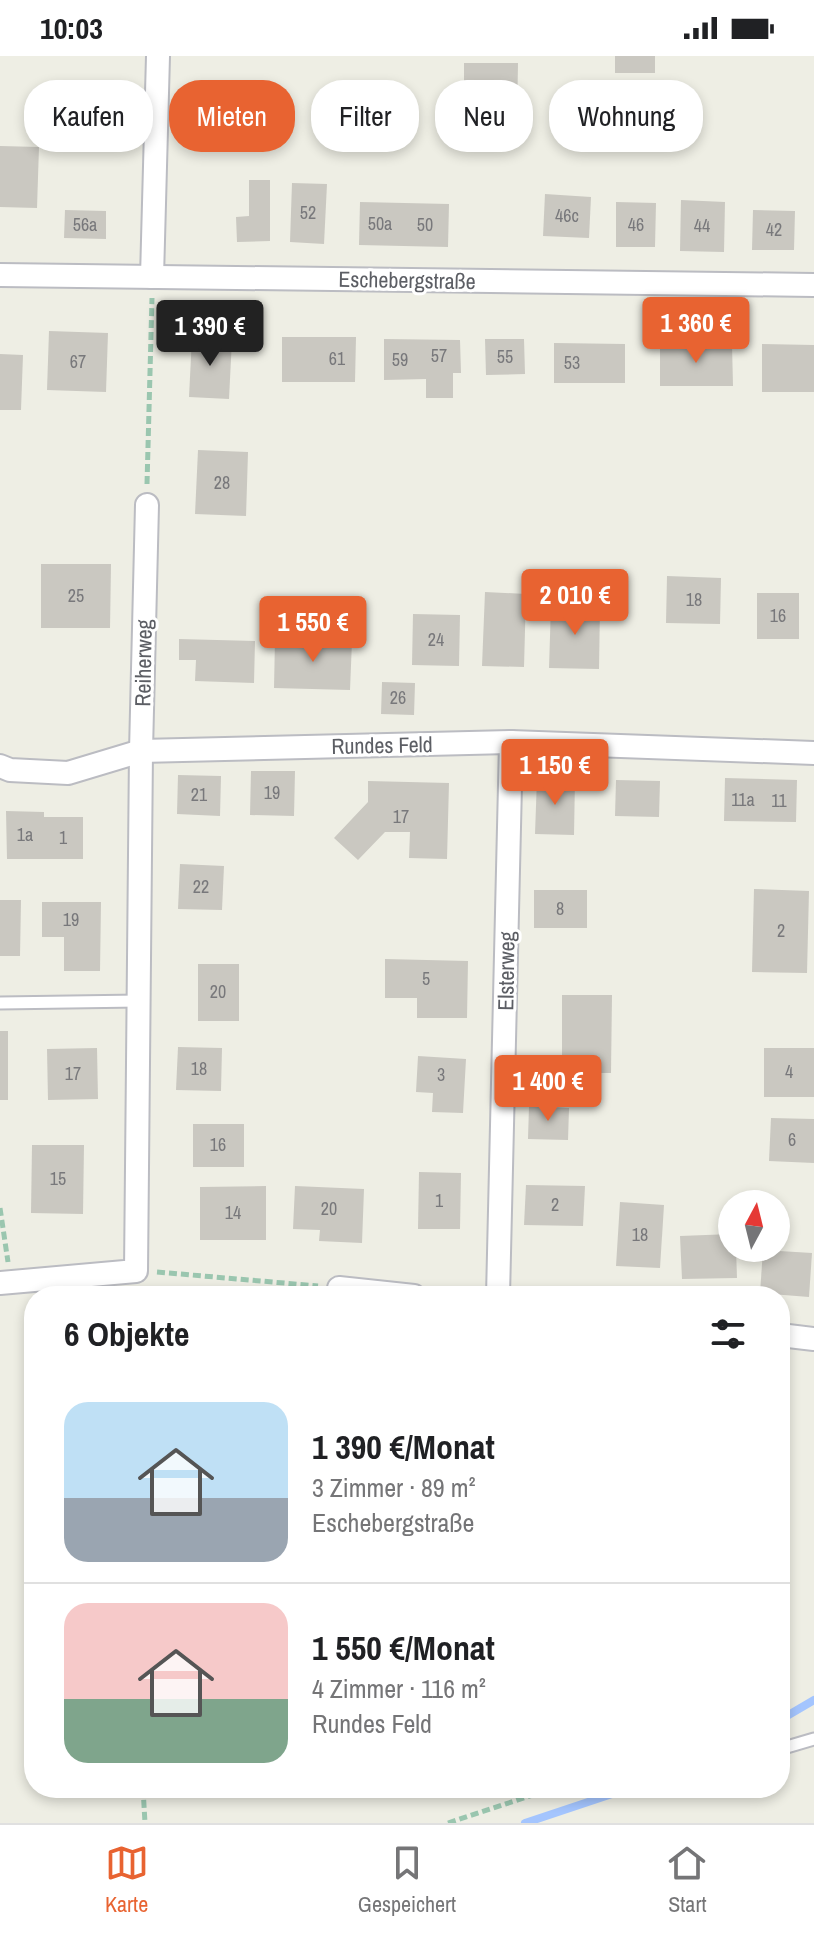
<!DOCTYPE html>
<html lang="de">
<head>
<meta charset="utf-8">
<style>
	:root { --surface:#fff; --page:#f6f6f6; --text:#202124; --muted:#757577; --line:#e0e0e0; --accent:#e86331 }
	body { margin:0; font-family:"Archivo Narrow",sans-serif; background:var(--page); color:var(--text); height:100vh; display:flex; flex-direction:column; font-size:30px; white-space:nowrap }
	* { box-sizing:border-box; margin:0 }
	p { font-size:26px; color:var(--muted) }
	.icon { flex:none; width:44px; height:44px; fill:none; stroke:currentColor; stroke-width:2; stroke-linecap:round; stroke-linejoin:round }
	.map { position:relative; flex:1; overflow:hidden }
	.sheet { position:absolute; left:24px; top:1230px; width:766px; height:512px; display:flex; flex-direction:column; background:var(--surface); border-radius:32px; box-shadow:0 4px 12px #0003 }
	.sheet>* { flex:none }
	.guide { position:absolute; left:24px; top:24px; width:766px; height:72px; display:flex; gap:16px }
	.needle { width:52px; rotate:7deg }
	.tools { position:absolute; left:718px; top:1134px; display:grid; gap:16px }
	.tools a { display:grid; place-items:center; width:72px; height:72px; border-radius:50%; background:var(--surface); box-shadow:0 4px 12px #0003; font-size:40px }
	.price { position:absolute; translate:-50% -68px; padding:0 18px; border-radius:8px; background:var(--accent); color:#fff; font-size:26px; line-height:52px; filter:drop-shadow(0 2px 4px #0008) }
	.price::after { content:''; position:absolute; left:50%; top:48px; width:24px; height:18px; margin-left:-12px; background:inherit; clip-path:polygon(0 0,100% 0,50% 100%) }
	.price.selected { background:#222; color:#fff }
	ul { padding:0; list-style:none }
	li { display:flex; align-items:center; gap:24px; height:200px; padding:0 40px }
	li+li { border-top:2px solid var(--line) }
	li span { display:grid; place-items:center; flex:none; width:224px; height:160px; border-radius:24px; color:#555 }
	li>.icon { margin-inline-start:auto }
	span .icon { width:96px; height:96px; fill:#fffc; stroke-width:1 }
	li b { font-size:34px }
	h2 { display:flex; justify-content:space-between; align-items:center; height:96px; padding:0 40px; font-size:34px }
	.tag { padding:0 28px; border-radius:32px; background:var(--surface); box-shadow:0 4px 12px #0003; font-size:28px; line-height:72px }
	.tag.selected { background:var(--accent); color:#fff }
	.status { display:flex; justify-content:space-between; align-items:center; height:56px; padding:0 40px; background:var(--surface); direction:ltr }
	.status svg { height:22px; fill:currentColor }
	.tab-bar { display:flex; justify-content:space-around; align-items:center; height:112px; border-top:2px solid var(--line); background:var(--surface); font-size:22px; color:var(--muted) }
	.tab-bar a { display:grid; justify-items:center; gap:4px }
	.tab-bar .selected { color:var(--accent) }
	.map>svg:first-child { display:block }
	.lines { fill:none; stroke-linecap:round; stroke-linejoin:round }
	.stream { stroke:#a4c5fe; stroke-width:8 }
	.building { fill:#cac8c1 }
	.service-casing { stroke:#bbbcc2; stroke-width:15 }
	.minor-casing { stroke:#bbbcc2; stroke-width:26 }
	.path { stroke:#9ac6af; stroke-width:5; stroke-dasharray:8 4; stroke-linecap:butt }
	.service { stroke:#fff; stroke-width:11 }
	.minor { stroke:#fff; stroke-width:22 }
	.labels { text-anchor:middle; stroke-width:6; stroke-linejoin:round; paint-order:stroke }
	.number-label { font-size:18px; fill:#78787b }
	.street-label { font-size:22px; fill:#5c5e64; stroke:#fff }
</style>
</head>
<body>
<div class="status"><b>10:03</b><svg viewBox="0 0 49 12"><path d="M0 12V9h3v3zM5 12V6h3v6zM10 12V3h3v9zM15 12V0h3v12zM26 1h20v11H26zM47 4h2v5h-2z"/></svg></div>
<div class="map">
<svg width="814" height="1767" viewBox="0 0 814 1767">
	<rect width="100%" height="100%" fill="#eeeee4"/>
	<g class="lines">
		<!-- stream -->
		<g class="stream">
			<polyline points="780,1664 814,1644"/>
			<polyline points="525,1767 630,1732"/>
		</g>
	</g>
	<!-- building -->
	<g class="building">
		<rect x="615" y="0" width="40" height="17"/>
		<polygon points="464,7 518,7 517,63 464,62"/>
		<polygon points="186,36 236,37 235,71 185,70"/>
		<polygon points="88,44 121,46 118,92 86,91"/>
		<polygon points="0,90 39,91 37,152 0,151"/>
		<polygon points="249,124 270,124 270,185 237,186 236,161 249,160"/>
		<polygon points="292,127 327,128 324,188 290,186"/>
		<polygon points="545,138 591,141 589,182 543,180"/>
		<polygon points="681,144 725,146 724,196 680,195"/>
		<polygon points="360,146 449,148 448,191 359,189"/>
		<polygon points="616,146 656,147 655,191 616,191"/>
		<polygon points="65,154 106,155 106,183 64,182"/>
		<polygon points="753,154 795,155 794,194 752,194"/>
		<polygon points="49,275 108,277 106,336 47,334"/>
		<polygon points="192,281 232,283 229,343 189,341"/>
		<polygon points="282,281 356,281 355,326 282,326"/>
		<polygon points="384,283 460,284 461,317 453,317 453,342 426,342 426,323 384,324"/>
		<polygon points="485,283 524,283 525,318 486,319"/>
		<polygon points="554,287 625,288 625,327 554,327"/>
		<polygon points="732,288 733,330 660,330 660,289"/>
		<polygon points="762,288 814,289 814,336 762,336"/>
		<polygon points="0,298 23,299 21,354 0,354"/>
		<polygon points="198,394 248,396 246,460 195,458"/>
		<polygon points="41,508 111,508 110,572 41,572"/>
		<polygon points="667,520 721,522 720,568 666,567"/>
		<polygon points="485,536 526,538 524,611 482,610"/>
		<rect x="757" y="537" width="42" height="46"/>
		<polygon points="551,548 600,549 599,613 549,612"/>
		<polygon points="413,558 460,559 459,610 412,609"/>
		<polygon points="179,583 255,585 254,627 195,625 196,604 179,604"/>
		<polygon points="275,583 352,585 350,634 274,632"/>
		<polygon points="382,626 415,627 414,659 381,658"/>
		<polygon points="251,715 295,715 294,760 250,759"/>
		<polygon points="178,719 221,720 220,760 177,758"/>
		<polygon points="537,722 575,723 574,779 535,778"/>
		<polygon points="725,722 797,724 796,766 724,765"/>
		<polygon points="616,724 660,725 659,761 615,760"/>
		<polygon points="368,725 449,727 447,803 409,802 410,776 385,776 358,804 334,782 368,746"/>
		<polygon points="6,755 44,756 44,761 83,761 83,803 7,803"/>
		<polygon points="180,808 224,810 222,854 178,853"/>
		<polygon points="754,833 809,835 807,917 752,916"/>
		<rect x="534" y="834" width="53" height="38"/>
		<polygon points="0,844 21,844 20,900 0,900"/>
		<polygon points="42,846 101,846 100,915 64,915 64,881 42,881"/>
		<polygon points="385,903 468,905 467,962 417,962 417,942 385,942"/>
		<rect x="198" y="908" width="41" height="57"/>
		<polygon points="562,939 612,939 611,1017 562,1017"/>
		<rect x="0" y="975" width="8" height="69"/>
		<polygon points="178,991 222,992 221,1035 176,1034"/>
		<polygon points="97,992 98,1043 48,1044 47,993"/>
		<rect x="764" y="992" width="50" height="49"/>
		<polygon points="418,1000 466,1003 463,1057 432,1056 433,1037 416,1036"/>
		<polygon points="529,1050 569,1052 568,1084 528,1083"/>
		<polygon points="771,1062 814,1063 814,1107 769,1105"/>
		<rect x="193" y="1068" width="51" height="43"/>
		<polygon points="32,1089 84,1089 83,1158 31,1157"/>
		<polygon points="419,1116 461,1117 460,1173 418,1173"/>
		<polygon points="526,1129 585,1130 583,1170 524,1169"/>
		<polygon points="266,1130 266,1184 200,1184 200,1131"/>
		<polygon points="295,1130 364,1133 362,1187 319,1185 320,1174 293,1173"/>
		<polygon points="620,1146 664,1149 660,1212 616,1210"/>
		<polygon points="732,1178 732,1192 736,1192 737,1222 682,1223 680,1180"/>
		<polygon points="763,1194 812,1197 809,1241 760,1237"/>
	</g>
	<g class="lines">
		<!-- service casing -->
		<g class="service-casing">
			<g id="service">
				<polyline points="0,947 139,945"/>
				<polyline points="780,1693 814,1683"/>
			</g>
		</g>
		<!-- minor casing -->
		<g class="minor-casing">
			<g id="minor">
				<polyline points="0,219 814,229"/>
				<polyline points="152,221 158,0"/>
				<polyline points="0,710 10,714 68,717 141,695 511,686 814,697"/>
				<polyline points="0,1227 136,1215 141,695 147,449"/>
				<polyline points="339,1232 414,1240"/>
				<polyline points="498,1240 511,686"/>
				<polyline points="780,1279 814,1283"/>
			</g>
		</g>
		<!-- path -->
		<g class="path">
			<polyline points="147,428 152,242"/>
			<polyline points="0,1152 8,1206"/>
			<polyline points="157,1216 318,1230"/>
			<polyline points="143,1732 145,1767"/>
			<polyline points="448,1767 554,1732"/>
		</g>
		<!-- service -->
		<use href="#service" class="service"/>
		<!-- minor -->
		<use href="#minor" class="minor"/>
	</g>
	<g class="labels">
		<!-- number labels -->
		<g class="number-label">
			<text x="308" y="163">52</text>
			<text x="567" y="166">46c</text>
			<text x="380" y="174">50a</text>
			<text x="85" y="175">56a</text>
			<text x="425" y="175">50</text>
			<text x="636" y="175">46</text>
			<text x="702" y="176">44</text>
			<text x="774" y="180">42</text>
			<text x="439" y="306">57</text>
			<text x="505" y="307">55</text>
			<text x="337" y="309">61</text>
			<text x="400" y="310">59</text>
			<text x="78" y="312">67</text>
			<text x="572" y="313">53</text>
			<text x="222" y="433">28</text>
			<text x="76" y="546">25</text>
			<text x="694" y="550">18</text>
			<text x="778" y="566">16</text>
			<text x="436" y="590">24</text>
			<text x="398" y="648">26</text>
			<text x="272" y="743">19</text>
			<text x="199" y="745">21</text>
			<text x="743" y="750">11a</text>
			<text x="779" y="751">11</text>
			<text x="401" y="767">17</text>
			<text x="25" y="785">1a</text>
			<text x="63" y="788">1</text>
			<text x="201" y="837">22</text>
			<text x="560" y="859">8</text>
			<text x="71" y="870">19</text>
			<text x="781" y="881">2</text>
			<text x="426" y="929">5</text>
			<text x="218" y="942">20</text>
			<text x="199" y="1019">18</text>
			<text x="789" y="1022">4</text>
			<text x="73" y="1024">17</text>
			<text x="441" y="1025">3</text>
			<text x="792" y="1090">6</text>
			<text x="218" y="1095">16</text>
			<text x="58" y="1129">15</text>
			<text x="439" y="1151">1</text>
			<text x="555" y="1155">2</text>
			<text x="329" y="1159">20</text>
			<text x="233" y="1163">14</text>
			<text x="640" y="1185">18</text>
		</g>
		<!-- street labels -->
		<g class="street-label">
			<text transform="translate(407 224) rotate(1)" y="8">Eschebergstraße</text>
			<text transform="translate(143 607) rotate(-89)" y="8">Reiherweg</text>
			<text transform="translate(382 689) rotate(-1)" y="8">Rundes Feld</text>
			<text transform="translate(506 915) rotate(-89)" y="8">Elsterweg</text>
		</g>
	</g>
</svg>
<div class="tools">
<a><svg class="needle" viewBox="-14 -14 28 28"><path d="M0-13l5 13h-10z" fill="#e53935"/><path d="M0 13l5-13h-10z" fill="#757577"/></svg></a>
</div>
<b class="price" style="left:696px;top:309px">1 360 €</b>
<b class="price selected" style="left:210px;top:312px">1 390 €</b>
<b class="price" style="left:575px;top:581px">2 010 €</b>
<b class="price" style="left:313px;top:608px">1 550 €</b>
<b class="price" style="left:555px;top:751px">1 150 €</b>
<b class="price" style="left:548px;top:1067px">1 400 €</b>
<div class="guide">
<a class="tag">Kaufen</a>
<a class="tag selected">Mieten</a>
<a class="tag">Filter</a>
<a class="tag">Neu</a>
<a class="tag">Wohnung</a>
</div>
<section class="sheet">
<h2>6 Objekte<svg class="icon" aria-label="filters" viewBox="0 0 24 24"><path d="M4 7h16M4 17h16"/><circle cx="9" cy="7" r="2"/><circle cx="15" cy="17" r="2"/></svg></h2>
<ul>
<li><span style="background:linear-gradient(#bfe0f5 60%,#9aa5b1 0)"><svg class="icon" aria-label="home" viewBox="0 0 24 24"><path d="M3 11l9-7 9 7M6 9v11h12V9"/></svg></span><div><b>1 390 €/Monat</b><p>3 Zimmer · 89 m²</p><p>Eschebergstraße</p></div></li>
<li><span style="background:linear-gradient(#f6c9c9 60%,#7fa58c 0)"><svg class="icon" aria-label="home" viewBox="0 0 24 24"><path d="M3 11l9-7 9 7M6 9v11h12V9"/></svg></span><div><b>1 550 €/Monat</b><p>4 Zimmer · 116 m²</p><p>Rundes Feld</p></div></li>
</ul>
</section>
</div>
<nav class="tab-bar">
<a class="selected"><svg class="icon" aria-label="map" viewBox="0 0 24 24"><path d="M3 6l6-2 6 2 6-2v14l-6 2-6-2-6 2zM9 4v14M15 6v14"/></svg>Karte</a>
<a><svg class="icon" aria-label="saved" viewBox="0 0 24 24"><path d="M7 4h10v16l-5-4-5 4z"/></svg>Gespeichert</a>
<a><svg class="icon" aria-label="home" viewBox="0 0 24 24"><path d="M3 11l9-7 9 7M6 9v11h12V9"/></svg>Start</a>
</nav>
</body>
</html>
